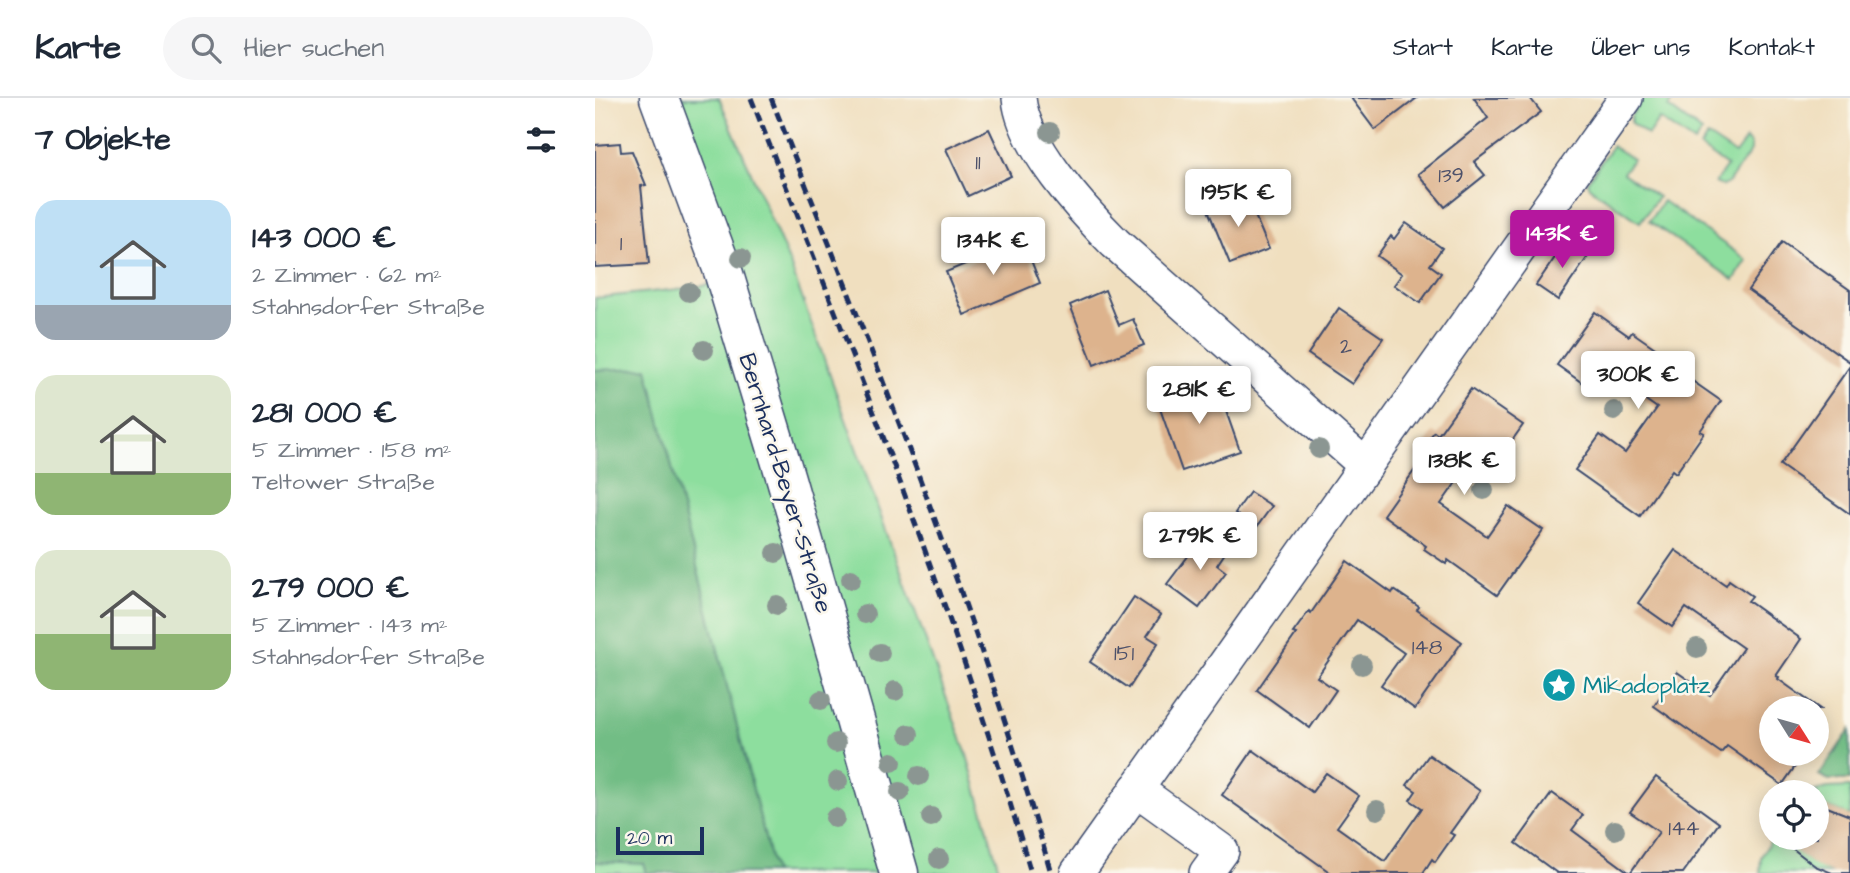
<!DOCTYPE html>
<html lang="de">
<head>
<meta charset="utf-8">
<style>
	:root { --surface:#fff; --page:#f6f6f7; --text:#1f2937; --muted:#747a83; --line:#e0e1e3; --accent:#b5179e }
	body { margin:0; font-family:"Architects Daughter",sans-serif; background:var(--page); color:var(--text); height:100vh; display:flex; flex-direction:column; font-size:26px; white-space:nowrap }
	* { box-sizing:border-box; margin:0 }
	p { font-size:23px; color:var(--muted) }
	.icon { flex:none; width:38px; height:38px; fill:none; stroke:currentColor; stroke-width:2; stroke-linecap:round; stroke-linejoin:round }
	.map { position:relative; flex:1; overflow:hidden }
	.drawer { display:flex; flex-direction:column; background:var(--surface); width:595px }
	.drawer>* { flex:none }
	.needle { width:46px; rotate:127deg }
	.fabs { position:absolute; left:1164px; top:598px; display:grid; gap:14px }
	.fabs a { display:grid; place-items:center; width:70px; height:70px; border-radius:50%; background:var(--surface); box-shadow:0 4px 18px #0003; font-size:35px }
	.scale { position:absolute; left:21px; bottom:18px; width:88px; box-sizing:border-box; padding-left:7px; border:4px solid #1b2f5e; border-top:0; font-size:19px; line-height:24px; white-space:nowrap; color:#1b2f5e; -webkit-text-stroke:5px #fbf7ec; paint-order:stroke }
	.price { position:absolute; translate:-50% -60px; padding:0 16px; border-radius:7px; background:#fff; color:#222; font-size:23px; line-height:46px; filter:drop-shadow(0 2px 4px #0008) }
	.price::after { content:''; position:absolute; left:50%; top:42px; width:21px; height:16px; margin-left:-10px; background:inherit; clip-path:polygon(0 0,100% 0,50% 100%) }
	.price.active { background:var(--accent); color:#fff }
	ul { padding:0; list-style:none }
	li { display:flex; align-items:center; gap:21px; height:175px; padding:0 35px }
	li span { display:grid; place-items:center; flex:none; width:196px; height:140px; border-radius:21px; color:#555 }
	li>.icon { margin-inline-start:auto }
	span .icon { width:84px; height:84px; fill:#fffc; stroke-width:1 }
	li b { font-size:30px }
	h2 { display:flex; justify-content:space-between; align-items:center; height:84px; padding:0 35px; font-size:30px }
	header { display:flex; align-items:center; gap:42px; box-sizing:border-box; height:98px; padding:0 35px; background:var(--surface); border-bottom:2px solid var(--line) }
	header strong { font-size:33px }
	nav { display:flex; gap:38px; margin-inline-start:auto; font-size:24px }
	.search { width:490px; height:63px; background:var(--page); display:flex; align-items:center; gap:18px; box-sizing:border-box; padding:0 24px; border-radius:38px; color:var(--muted); font-size:26px }
	main { display:flex; flex:1; min-height:0 }
	.map>svg:first-child { display:block }
	.green { fill:#8dde9e; stroke:#54867e; stroke-width:2 }
	.forest { fill:#72bd85; stroke:#467672; stroke-width:2 }
	.building { fill:#ddb38d }
	.lines { fill:none; stroke-linecap:round; stroke-linejoin:round }
	.minor-casing { stroke:#3b496d; stroke-width:36 }
	.tertiary-casing { stroke:#3b496d; stroke-width:41 }
	.minor { stroke:#fff; stroke-width:33 }
	.tertiary { stroke:#fff; stroke-width:38 }
	.rail { stroke:#1b2f5e; stroke-width:5; stroke-dasharray:10 5; stroke-linecap:butt }
	.tree { fill:#8b9692 }
	.labels { text-anchor:middle; stroke-width:5; stroke-linejoin:round; paint-order:stroke }
	.number-label { font-size:21px; fill:#4c506a }
	.street-label { font-size:24px; fill:#1b2f5e; stroke:#fbf7ec }
	.culture-label { font-size:24px; fill:#0d838f; stroke:#fbf7ec; text-anchor:start }
</style>
</head>
<body>
<header>
<strong>Karte</strong>
<div class="search"><svg class="icon" aria-label="search" viewBox="0 0 24 24"><circle cx="10" cy="10" r="6"/><path d="M15 15l6 6"/></svg>Hier suchen</div>
<nav><a>Start</a><a>Karte</a><a>Über uns</a><a>Kontakt</a></nav>
</header>
<main>
<section class="drawer">
<h2>7 Objekte<svg class="icon" aria-label="filters" viewBox="0 0 24 24"><path d="M4 7h16M4 17h16"/><circle cx="9" cy="7" r="2"/><circle cx="15" cy="17" r="2"/></svg></h2>
<ul>
<li><span style="background:linear-gradient(#bfe0f5 75%,#9aa5b1 0)"><svg class="icon" aria-label="home" viewBox="0 0 24 24"><path d="M3 11l9-7 9 7M6 9v11h12V9"/></svg></span><div><b>143 000 €</b><p>2 Zimmer · 62 m²</p><p>Stahnsdorfer Straße</p></div></li>
<li><span style="background:linear-gradient(#dfe7d0 70%,#8fb573 0)"><svg class="icon" aria-label="home" viewBox="0 0 24 24"><path d="M3 11l9-7 9 7M6 9v11h12V9"/></svg></span><div><b>281 000 €</b><p>5 Zimmer · 158 m²</p><p>Teltower Straße</p></div></li>
<li><span style="background:linear-gradient(#dfe7d0 60%,#8fb573 0)"><svg class="icon" aria-label="home" viewBox="0 0 24 24"><path d="M3 11l9-7 9 7M6 9v11h12V9"/></svg></span><div><b>279 000 €</b><p>5 Zimmer · 143 m²</p><p>Stahnsdorfer Straße</p></div></li>
</ul>
</section>
<div class="map">
<svg width="1255" height="775" viewBox="0 0 1255 775">
	<rect width="100%" height="100%" fill="#fbf7ec"/>
	<filter id="ink" filterUnits="userSpaceOnUse"><feTurbulence type="fractalNoise" baseFrequency=".0143" numOctaves="2"/><feDisplacementMap in="SourceGraphic" scale="14" xChannelSelector="R" yChannelSelector="G"/><feConvolveMatrix kernelMatrix="1 2 1 2 8 2 1 2 1" color-interpolation-filters="sRGB"/></filter>
	<filter id="wash" filterUnits="userSpaceOnUse"><feTurbulence type="fractalNoise" baseFrequency=".00686" numOctaves="4" result="noise"/><feDisplacementMap in="SourceGraphic" scale="28" xChannelSelector="R" yChannelSelector="G"/><feGaussianBlur stdDeviation="1.57" result="paint"/><feColorMatrix in="noise" values="0 0 0 0 0 0 0 0 0 0 0 0 0 0 0 0 0 1.4 0 .05"/><feComposite in="paint" operator="in"/></filter>
	<g filter="url(#wash)">
		<rect width="100%" height="100%" fill="#f0dfbf"/>
		<!-- green -->
		<g class="green">
			<polygon points="77,0 124,0 193,161 372,657 405,775 0,775 0,200 103,189 140,180"/>
			<polygon points="1048,0 1079,0 1073,9 1107,34 1099,45 1064,21 1053,37 1036,25 1036,18"/>
			<polygon points="1113,38 1140,56 1151,41 1156,47 1156,53 1133,85 1128,88 1120,85 1132,68 1105,49"/>
			<polygon points="1017,48 1038,61 1028,75 1063,99 1045,124 994,89 992,84"/>
			<polygon points="1068,103 1152,162 1139,182 1054,123"/>
			<polygon points="1255,689 1255,718 1229,708 1222,713 1222,695 1211,695 1233,690"/>
			<polygon points="1177,740 1185,740 1220,767 1237,775 1165,775 1166,759"/>
		</g>
		<!-- forest -->
		<g class="forest">
			<polygon points="52,270 179,775 52,775 49,766 0,764 0,272"/>
			<polygon points="1255,632 1255,682 1234,682 1224,677"/>
		</g>
		<g id="blocks">
			<!-- building -->
			<g class="building">
				<polygon points="756,0 822,0 780,32"/>
				<polygon points="879,0 935,0 946,14 879,64 890,77 850,109 823,76 893,20"/>
				<polygon points="394,31 416,78 373,98 351,51"/>
				<polygon points="25,45 26,54 37,53 51,87 46,88 54,166 0,169 0,47"/>
				<polygon points="651,96 674,151 635,166 613,112"/>
				<polygon points="811,125 847,150 835,167 846,175 825,205 799,187 807,176 782,158 796,138 799,141"/>
				<polygon points="428,142 445,185 369,217 351,174"/>
				<polygon points="972,142 994,157 963,202 941,187"/>
				<polygon points="1187,144 1255,192 1255,264 1153,192"/>
				<polygon points="510,192 524,227 538,221 549,247 499,267 475,207"/>
				<polygon points="744,210 788,240 757,286 713,256"/>
				<polygon points="1000,214 1034,238 1037,234 1089,270 1086,275 1126,303 1105,333 1109,335 1081,375 1077,372 1045,418 980,372 1005,337 1030,355 1062,310 1016,278 1003,296 962,267"/>
				<polygon points="1255,268 1255,416 1185,367"/>
				<polygon points="620,282 645,353 587,373 562,302"/>
				<polygon points="876,291 928,327 899,368 881,356 846,406 892,438 913,408 948,432 902,497 853,462 851,466 829,451 831,448 788,417 826,363 821,359 839,334 843,337"/>
				<polygon points="655,394 677,408 661,430 640,415"/>
				<polygon points="610,436 632,452 622,467 631,474 604,510 572,486"/>
				<polygon points="1080,452 1131,487 1134,482 1157,498 1153,503 1206,541 1181,578 1184,579 1183,581 1225,611 1176,611 1176,656 1209,656 1187,687 1132,648 1126,655 1059,608 1082,574 1115,597 1148,550 1091,510 1077,529 1043,505"/>
				<polygon points="752,463 797,495 799,492 824,509 822,512 867,544 820,611 786,587 809,555 762,522 722,579 741,592 715,630 662,592 701,536 698,535 714,513 716,515"/>
				<polygon points="539,499 566,517 552,538 563,545 534,590 495,564"/>
				<polygon points="658,652 717,694 731,675 764,698 742,729 790,763 827,710 815,702 821,693 812,687 834,657 885,693 855,735 859,737 840,764 837,761 828,775 736,775 627,697"/>
				<polygon points="1061,679 1124,725 1088,775 962,775 921,745 957,695 988,717 977,732 1035,775 1064,734 1035,714"/>
				<polygon points="1222,705 1255,718 1255,775 1237,775 1220,768 1184,740 1222,740"/>
			</g>
		</g>
	</g>
	<g filter="url(#ink)">
		<use href="#blocks" fill-opacity="0" stroke="#3b496d" stroke-width="2"/>
		<g class="lines">
			<!-- minor casing -->
			<g class="minor-casing">
				<g id="minor">
					<path d="M 424,0 C 428,47 487,112 520,145 L 771,368"/>
					<polyline points="541,691 627,753 611,775"/>
					<polyline points="482,775 1031,0"/>
				</g>
			</g>
			<!-- tertiary casing -->
			<g class="tertiary-casing">
				<polyline id="tertiary" points="64,0 128,173 191,381 304,775"/>
			</g>
			<!-- minor -->
			<use href="#minor" class="minor"/>
			<!-- tertiary -->
			<use href="#tertiary" class="tertiary"/>
			<!-- rail -->
			<g class="rail">
				<path d="M 156,0 C 257,255 359,511 436,775"/>
				<path d="M 176,0 C 278,255 381,511 456,775"/>
			</g>
		</g>
		<!-- trees -->
		<g class="tree">
			<circle cx="455" cy="34" r="10"/>
			<circle cx="146" cy="160" r="10"/>
			<circle cx="94" cy="194" r="10"/>
			<circle cx="109" cy="252" r="10"/>
			<circle cx="1019" cy="313" r="10"/>
			<circle cx="724" cy="351" r="10"/>
			<circle cx="889" cy="392" r="10"/>
			<circle cx="181" cy="455" r="10"/>
			<circle cx="256" cy="481" r="10"/>
			<circle cx="182" cy="507" r="10"/>
			<circle cx="270" cy="516" r="10"/>
			<circle cx="1102" cy="550" r="10"/>
			<circle cx="285" cy="555" r="10"/>
			<circle cx="767" cy="567" r="10"/>
			<circle cx="300" cy="593" r="10"/>
			<circle cx="226" cy="602" r="10"/>
			<circle cx="314" cy="636" r="10"/>
			<circle cx="241" cy="645" r="10"/>
			<circle cx="297" cy="664" r="10"/>
			<circle cx="324" cy="678" r="10"/>
			<circle cx="243" cy="683" r="10"/>
			<circle cx="305" cy="694" r="10"/>
			<circle cx="782" cy="712" r="10"/>
			<circle cx="336" cy="719" r="10"/>
			<circle cx="240" cy="720" r="10"/>
			<circle cx="1020" cy="732" r="10"/>
			<circle cx="344" cy="761" r="10"/>
		</g>
	</g>
	<!-- icons -->
	<defs>
		<g id="sight-disc" transform="scale(1.75)"><circle r="9.5" fill="#0f9aa8" stroke="#fbf7ec"/><path d="M0-6L1.8-2.2L6-1.7L2.9 1.2L3.7 5.4L0 3.3L-3.7 5.4L-2.9 1.2L-6-1.7L-1.8-2.2Z" fill="#fff"/></g>
	</defs>
	<g fill-rule="evenodd">
		<use href="#sight-disc" x="964" y="587"/>
	</g>
	<g class="labels">
		<!-- number labels -->
		<g class="number-label">
			<text x="383" y="71">11</text>
			<text x="856" y="84">139</text>
			<text x="26" y="152">1</text>
			<text x="751" y="255">2</text>
			<text x="832" y="556">148</text>
			<text x="529" y="562">151</text>
			<text x="1089" y="737">144</text>
		</g>
		<!-- street labels -->
		<g class="street-label">
			<text transform="translate(191 385) rotate(73)" y="8">Bernhard-Beyer-Straße</text>
		</g>
		<!-- culture labels -->
		<g class="culture-label">
			<text x="988" y="595">Mikadoplatz</text>
		</g>
	</g>
</svg>
<div class="fabs">
<a><svg class="needle" viewBox="-14 -14 28 28"><path d="M0-13l5 13h-10z" fill="#e53935"/><path d="M0 13l5-13h-10z" fill="#747a83"/></svg></a>
<a><svg class="icon" aria-label="locate" viewBox="0 0 24 24"><circle cx="12" cy="12" r="6"/><path d="M12 2v4M12 18v4M2 12h4M18 12h4"/></svg></a>
</div>
<div class="scale">20 m</div>
<b class="price" style="left:643px;top:131px">195K €</b>
<b class="price active" style="left:967px;top:172px">143K €</b>
<b class="price" style="left:398px;top:179px">134K €</b>
<b class="price" style="left:1043px;top:313px">300K €</b>
<b class="price" style="left:604px;top:328px">281K €</b>
<b class="price" style="left:869px;top:399px">138K €</b>
<b class="price" style="left:605px;top:474px">279K €</b>
</div>
</main>
</body>
</html>
